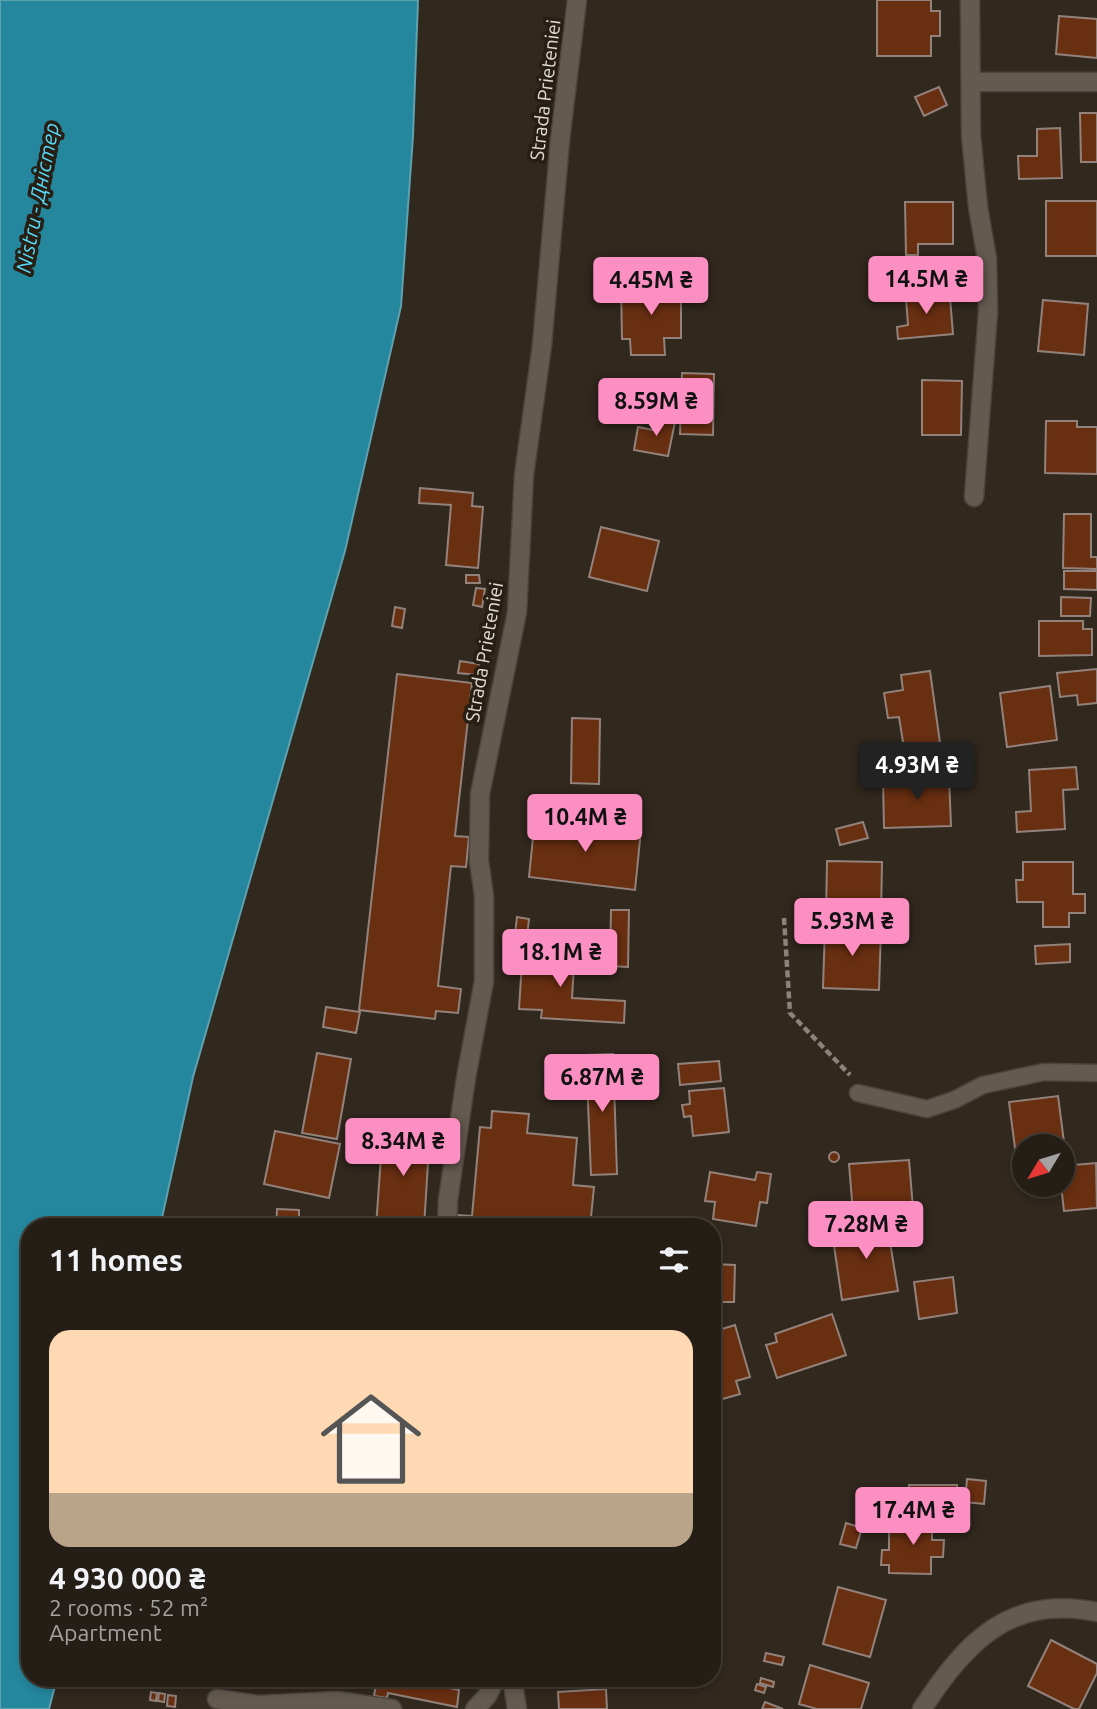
<!DOCTYPE html>
<html lang="en">
<head>
<meta charset="utf-8">
<style>
	:root { --surface:#251e16; --page:#312b23; --text:#f1f3f6; --muted:#a3a2a1; --line:#423c35; --accent:#fc8fc2 }
	body { margin:0; font-family:Ubuntu,sans-serif; background:var(--page); color:var(--text); height:100vh; display:flex; flex-direction:column; font-size:26px; white-space:nowrap }
	* { box-sizing:border-box; margin:0 }
	p { font-size:23px; color:var(--muted) }
	.icon { flex:none; width:38px; height:38px; fill:none; stroke:currentColor; stroke-width:2; stroke-linecap:round; stroke-linejoin:round }
	.map { position:relative; flex:1; overflow:hidden }
	.details { position:absolute; left:21px; top:1218px; width:700px; height:469px; display:flex; flex-direction:column; background:var(--surface); border-radius:28px; box-shadow:0 4px 10px #0003,0 0 0 2px var(--line) }
	.details>* { flex:none }
	.needle { width:46px; rotate:232deg }
	.buttons { position:absolute; left:1012px; top:1134px; display:grid; gap:14px }
	.buttons a { display:grid; place-items:center; width:63px; height:63px; border-radius:50%; background:var(--surface); box-shadow:0 4px 10px #0003,0 0 0 2px var(--line); font-size:35px }
	.price { position:absolute; translate:-50% -60px; padding:0 16px; border-radius:7px; background:var(--accent); color:#111; font-size:23px; line-height:46px; filter:drop-shadow(0 2px 4px #0008) }
	.price::after { content:''; position:absolute; left:50%; top:42px; width:21px; height:16px; margin-left:-10px; background:inherit; clip-path:polygon(0 0,100% 0,50% 100%) }
	.price.current { background:#222; color:#fff }
	ul { padding:0; list-style:none }
	li { display:grid; align-content:center; gap:14px; height:371px; padding:0 28px }
	li+li { border-top:2px solid var(--line) }
	li span { display:grid; place-items:center; height:217px; border-radius:21px; color:#555 }
	li>.icon { margin-inline-start:auto }
	span .icon { width:126px; height:126px; fill:#fffc; stroke-width:1 }
	li b { font-size:30px }
	h2 { display:flex; justify-content:space-between; align-items:center; height:84px; padding:0 28px; font-size:30px }
	.map>svg:first-child { display:block }
	.water { fill:#25879e; stroke:#5ea1af; stroke-width:2 }
	.building { fill:#692f11; stroke:#92827b; stroke-width:2 }
	.lines { fill:none; stroke-linecap:round; stroke-linejoin:round }
	.lane-casing { stroke:#4d453d; stroke-width:19 }
	.street-casing { stroke:#4d453d; stroke-width:21 }
	.secondary-casing { stroke:#4d453d; stroke-width:21 }
	.path { stroke:#8b837b; stroke-width:4.5; stroke-dasharray:7 3.5; stroke-linecap:butt }
	.lane { stroke:#645a4f; stroke-width:16 }
	.street { stroke:#645a4f; stroke-width:18 }
	.secondary { stroke:#645a4f; stroke-width:18 }
	.labels { text-anchor:middle; stroke-width:7; stroke-linejoin:round; paint-order:stroke }
	.street-label { font-size:19px; fill:#e3ddd6; stroke:#271e14 }
	.water-label { font-size:21px; font-style:italic; fill:#56dbfb; stroke:#271e14 }
</style>
</head>
<body>
<div class="map">
<svg width="1097" height="1709" viewBox="0 0 1097 1709">
	<rect width="100%" height="100%" fill="#31281e"/>
	<!-- water -->
	<polygon class="water" points="0,0 418,0 413,136 401,306 345,551 193,1077 160,1227 30,1227 30,1678 57,1678 49,1709 0,1709"/>
	<!-- building -->
	<g class="building">
		<polygon points="877,0 931,0 931,11 940,11 940,36 931,36 931,56 877,56"/>
		<polygon points="1059,16 1097,19 1097,58 1056,54"/>
		<polygon points="939,87 947,105 924,116 915,97"/>
		<polygon points="1080,113 1097,113 1097,162 1081,162"/>
		<polygon points="1060,128 1062,178 1019,179 1018,156 1037,156 1037,129"/>
		<rect x="1046" y="201" width="51" height="55"/>
		<polygon points="905,202 953,202 953,244 918,244 918,255 906,255"/>
		<polygon points="917,284 918,299 950,297 953,334 898,339 897,327 908,325 905,285"/>
		<polygon points="621,285 681,285 681,338 664,338 665,355 631,355 630,339 622,339"/>
		<polygon points="1043,300 1088,304 1084,355 1038,351"/>
		<polygon points="682,373 714,374 713,435 680,434"/>
		<polygon points="922,380 962,381 961,435 922,435"/>
		<polygon points="655,418 675,422 668,456 634,450 638,427 653,430"/>
		<polygon points="1046,421 1077,421 1077,427 1097,427 1097,474 1045,473"/>
		<polygon points="420,488 473,493 472,506 483,507 478,568 446,565 451,505 419,503"/>
		<polygon points="1064,514 1091,514 1091,557 1097,557 1097,569 1063,568"/>
		<polygon points="601,527 659,541 647,591 589,577"/>
		<polygon points="1064,571 1097,571 1097,590 1064,589"/>
		<polygon points="466,575 479,575 480,583 466,583"/>
		<polygon points="476,588 485,589 482,607 473,605"/>
		<polygon points="1061,597 1091,598 1090,616 1061,616"/>
		<polygon points="395,607 405,609 402,628 392,626"/>
		<polygon points="1039,621 1083,621 1083,629 1092,629 1092,655 1039,656"/>
		<polygon points="460,661 479,664 478,675 458,673"/>
		<polygon points="1097,669 1097,703 1078,705 1077,695 1060,697 1057,673"/>
		<polygon points="930,671 940,743 904,748 899,717 888,718 884,693 903,690 901,675"/>
		<polygon points="397,674 472,683 455,836 469,837 466,867 451,866 438,986 461,989 458,1013 436,1011 435,1019 359,1010"/>
		<polygon points="1050,686 1057,740 1007,747 1000,693"/>
		<polygon points="572,718 600,719 599,784 571,783"/>
		<polygon points="1076,767 1078,789 1063,790 1065,829 1017,832 1016,812 1031,811 1029,770"/>
		<polygon points="949,776 951,826 884,828 883,779"/>
		<polygon points="535,818 641,830 635,890 529,877"/>
		<polygon points="863,822 868,838 840,845 836,829"/>
		<polygon points="827,861 882,862 881,915 826,914"/>
		<polygon points="1023,862 1073,862 1073,894 1085,894 1085,913 1069,913 1069,927 1043,927 1043,902 1017,902 1016,880 1023,880"/>
		<polygon points="611,910 629,910 628,967 610,966"/>
		<polygon points="517,917 529,919 527,936 515,934"/>
		<polygon points="825,927 881,929 879,990 823,988"/>
		<polygon points="1070,944 1070,962 1036,964 1035,946"/>
		<polygon points="523,946 575,950 572,998 625,1001 624,1023 541,1018 542,1010 519,1009"/>
		<polygon points="326,1007 360,1012 356,1033 323,1027"/>
		<polygon points="317,1053 351,1059 337,1139 302,1133"/>
		<polygon points="613,1054 617,1174 591,1175 586,1055"/>
		<polygon points="719,1061 721,1081 680,1085 678,1064"/>
		<polygon points="724,1088 729,1132 693,1136 691,1116 684,1117 682,1105 690,1104 689,1091"/>
		<polygon points="1058,1096 1064,1142 1015,1148 1009,1102"/>
		<polygon points="492,1111 529,1114 527,1133 577,1138 573,1185 594,1187 590,1227 456,1227 457,1215 472,1216 480,1127 491,1128"/>
		<polygon points="383,1128 430,1131 424,1227 376,1227"/>
		<polygon points="275,1131 340,1144 329,1198 264,1184"/>
		<circle cx="834" cy="1157" r="5"/>
		<polygon points="909,1160 913,1208 853,1213 849,1164"/>
		<polygon points="1096,1163 1097,1208 1064,1211 1061,1185 1062,1166"/>
		<polygon points="710,1172 755,1180 757,1172 771,1174 767,1203 760,1202 756,1226 713,1219 715,1202 705,1201"/>
		<polygon points="277,1209 299,1210 299,1227 276,1227"/>
		<polygon points="881,1215 883,1231 888,1230 898,1291 842,1300 833,1239 860,1235 858,1219"/>
		<polygon points="712,1264 735,1265 734,1302 712,1302"/>
		<polygon points="953,1277 957,1313 919,1319 914,1282"/>
		<polygon points="832,1314 846,1355 777,1378 766,1345 777,1342 775,1334"/>
		<polygon points="735,1325 750,1377 736,1381 740,1394 712,1402 712,1332"/>
		<polygon points="967,1479 986,1481 984,1504 965,1502"/>
		<rect x="909" y="1485" width="48" height="29"/>
		<polygon points="908,1515 932,1515 932,1540 944,1540 943,1557 931,1557 931,1574 889,1573 889,1565 881,1565 882,1550 889,1550 889,1528 908,1529"/>
		<polygon points="846,1523 862,1528 856,1548 840,1544"/>
		<polygon points="838,1587 886,1600 870,1657 823,1644"/>
		<polygon points="1051,1640 1097,1664 1097,1673 1079,1709 1074,1709 1028,1686"/>
		<polygon points="766,1653 784,1657 782,1665 764,1661"/>
		<polygon points="810,1665 869,1683 861,1709 817,1709 799,1704"/>
		<polygon points="377,1678 401,1678 459,1690 457,1707 388,1693 387,1698 374,1696"/>
		<polygon points="761,1678 774,1682 773,1687 760,1683"/>
		<polygon points="757,1684 766,1687 764,1693 755,1690"/>
		<polygon points="606,1689 607,1709 559,1709 558,1692"/>
		<polygon points="151,1692 157,1693 156,1701 150,1700"/>
		<polygon points="159,1693 165,1694 164,1702 158,1701"/>
		<polygon points="168,1695 176,1696 175,1707 167,1706"/>
		<polygon points="765,1702 783,1709 762,1709"/>
	</g>
	<g class="lines">
		<!-- lane casing -->
		<g class="lane-casing">
			<polyline id="lane" points="858,1093 927,1109 954,1100 983,1085 1044,1072 1097,1073"/>
		</g>
		<!-- street casing -->
		<g class="street-casing">
			<g id="street">
				<polyline points="970,0 971,135 978,207 987,259 988,312 974,497"/>
				<polyline points="972,82 1097,82"/>
				<polyline points="447,1227 448,1200 466,1078 484,981 484,896 479,861 480,794 517,612 524,475 542,345 560,140 577,0"/>
				<polyline points="512,1678 517,1709"/>
				<polyline points="217,1699 258,1705 337,1701 392,1709"/>
				<polyline points="475,1709 487,1696 496,1678"/>
			</g>
		</g>
		<!-- secondary casing -->
		<g class="secondary-casing">
			<path id="secondary" d="M 922,1709 C 966,1642 1010,1594 1097,1612"/>
		</g>
		<!-- path -->
		<polyline class="path" points="784,918 790,1013 850,1075"/>
		<!-- lane -->
		<use href="#lane" class="lane"/>
		<!-- street -->
		<use href="#street" class="street"/>
		<!-- secondary -->
		<use href="#secondary" class="secondary"/>
	</g>
	<g class="labels">
		<!-- street labels -->
		<g class="street-label">
			<text transform="translate(545 90) rotate(-83)" y="7">Strada Prieteniei</text>
			<text transform="translate(484 652) rotate(-80)" y="7">Strada Prieteniei</text>
		</g>
		<!-- water labels -->
		<g class="water-label">
			<text transform="translate(38 198) rotate(-79)" y="7">Nistru - Дністер</text>
		</g>
	</g>
</svg>
<div class="buttons">
<a><svg class="needle" viewBox="-14 -14 28 28"><path d="M0-13l5 13h-10z" fill="#e53935"/><path d="M0 13l5-13h-10z" fill="#a3a2a1"/></svg></a>
</div>
<b class="price" style="left:926px;top:316px">14.5M ₴</b>
<b class="price" style="left:651px;top:317px">4.45M ₴</b>
<b class="price" style="left:656px;top:438px">8.59M ₴</b>
<b class="price current" style="left:917px;top:802px">4.93M ₴</b>
<b class="price" style="left:585px;top:854px">10.4M ₴</b>
<b class="price" style="left:852px;top:958px">5.93M ₴</b>
<b class="price" style="left:560px;top:989px">18.1M ₴</b>
<b class="price" style="left:602px;top:1114px">6.87M ₴</b>
<b class="price" style="left:403px;top:1178px">8.34M ₴</b>
<b class="price" style="left:866px;top:1261px">7.28M ₴</b>
<b class="price" style="left:913px;top:1547px">17.4M ₴</b>
<section class="details">
<h2>11 homes<svg class="icon" aria-label="filters" viewBox="0 0 24 24"><path d="M4 7h16M4 17h16"/><circle cx="9" cy="7" r="2"/><circle cx="15" cy="17" r="2"/></svg></h2>
<ul>
<li><span style="background:linear-gradient(#ffd9b3 75%,#b9a48a 0)"><svg class="icon" aria-label="home" viewBox="0 0 24 24"><path d="M3 11l9-7 9 7M6 9v11h12V9"/></svg></span><div><b>4 930 000 ₴</b><p>2 rooms · 52 m²</p><p>Apartment</p></div></li>
</ul>
</section>
</div>
</body>
</html>
